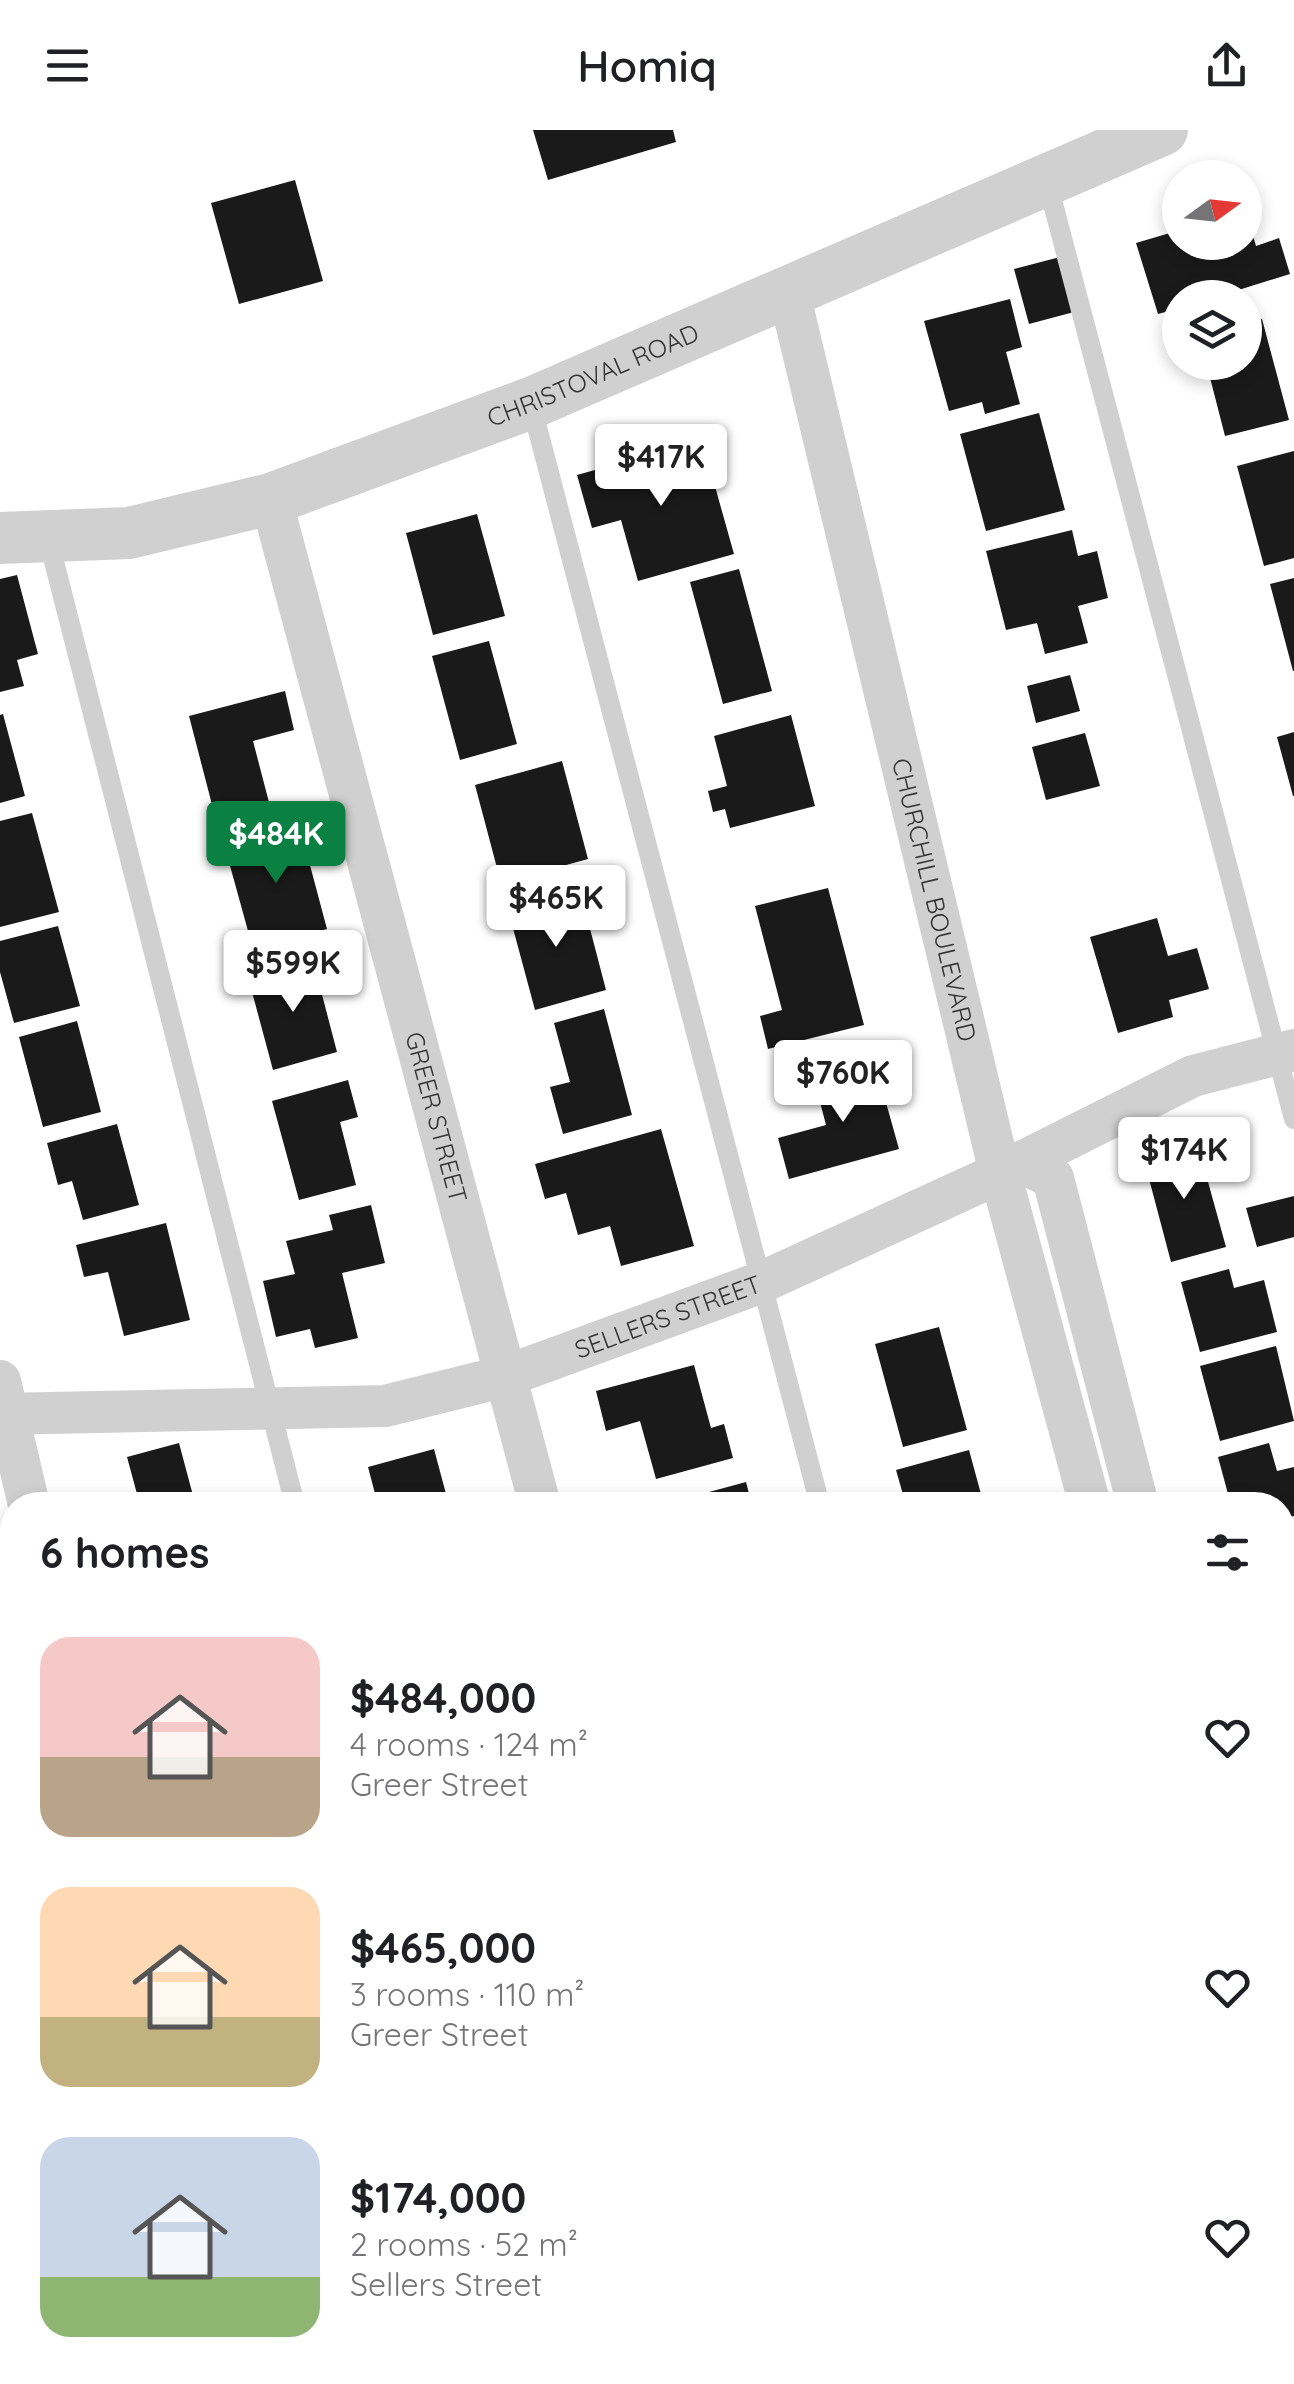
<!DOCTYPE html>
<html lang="en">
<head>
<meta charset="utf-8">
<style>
	:root { --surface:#fff; --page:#f2f2f2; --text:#202124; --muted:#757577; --accent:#0b8043 }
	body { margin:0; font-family:Quicksand,sans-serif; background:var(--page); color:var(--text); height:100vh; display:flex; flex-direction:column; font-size:38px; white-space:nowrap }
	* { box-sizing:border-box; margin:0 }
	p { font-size:32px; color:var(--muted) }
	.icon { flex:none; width:55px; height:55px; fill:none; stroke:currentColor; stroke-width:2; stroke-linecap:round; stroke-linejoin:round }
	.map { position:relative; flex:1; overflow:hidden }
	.details { position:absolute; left:0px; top:1362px; width:1295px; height:892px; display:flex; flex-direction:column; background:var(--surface); border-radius:40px 40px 0 0; box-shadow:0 5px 15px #0003 }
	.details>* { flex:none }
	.needle { width:65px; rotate:75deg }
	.tools { position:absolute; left:1162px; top:30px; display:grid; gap:20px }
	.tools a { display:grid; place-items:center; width:100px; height:100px; border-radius:50%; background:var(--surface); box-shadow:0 5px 15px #0003; font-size:50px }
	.price { position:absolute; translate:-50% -85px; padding:0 22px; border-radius:10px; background:#fff; color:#222; font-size:32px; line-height:65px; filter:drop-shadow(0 2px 5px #0008) }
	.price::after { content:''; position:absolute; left:50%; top:60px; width:30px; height:22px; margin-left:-15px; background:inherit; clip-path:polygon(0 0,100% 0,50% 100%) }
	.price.on { background:var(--accent); color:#fff }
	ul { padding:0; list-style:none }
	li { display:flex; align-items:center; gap:30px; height:250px; padding:0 40px }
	li span { display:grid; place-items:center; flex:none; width:280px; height:200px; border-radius:30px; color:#555 }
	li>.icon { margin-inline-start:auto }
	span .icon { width:120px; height:120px; fill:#fffc; stroke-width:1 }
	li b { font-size:42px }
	h2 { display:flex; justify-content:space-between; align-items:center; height:120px; padding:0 40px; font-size:42px }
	header { display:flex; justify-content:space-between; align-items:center; height:130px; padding:0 40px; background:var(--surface); font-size:45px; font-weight:600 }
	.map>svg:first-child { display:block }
	.building { fill:#1a1a1a }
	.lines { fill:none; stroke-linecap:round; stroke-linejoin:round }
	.service { stroke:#d0d0d0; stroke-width:20 }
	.minor { stroke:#d0d0d0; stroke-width:42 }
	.tertiary { stroke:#d0d0d0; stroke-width:52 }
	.labels { text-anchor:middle; stroke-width:10; stroke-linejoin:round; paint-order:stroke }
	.street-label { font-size:25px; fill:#333; stroke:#fff }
</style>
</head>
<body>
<header><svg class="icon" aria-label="menu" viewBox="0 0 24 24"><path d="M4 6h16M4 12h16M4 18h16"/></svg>Homiq<svg class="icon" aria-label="share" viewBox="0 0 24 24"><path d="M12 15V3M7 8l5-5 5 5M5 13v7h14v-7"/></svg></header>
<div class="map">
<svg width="1294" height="2254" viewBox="0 0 1294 2254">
	<rect width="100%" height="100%" fill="#fff"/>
	<!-- building -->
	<g class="building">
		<polygon points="533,0 673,0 676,12 548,50"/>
		<polygon points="295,50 323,151 239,174 211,73"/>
		<polygon points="1246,82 1256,116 1279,108 1290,144 1213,168 1180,168 1180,178 1158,184 1136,113 1180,100 1180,112 1245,112"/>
		<polygon points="1060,127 1074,182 1029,194 1014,139"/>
		<polygon points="1010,169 1022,217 1006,222 1020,274 985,284 982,272 949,281 924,191"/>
		<polygon points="1262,189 1289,290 1225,306 1206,232 1245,232 1245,194"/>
		<polygon points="1039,283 1065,380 986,401 960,304"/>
		<polygon points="702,310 734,424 638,451 621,390 592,398 577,345"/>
		<polygon points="1294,321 1294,428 1264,436 1237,336"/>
		<polygon points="477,384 505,486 433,505 406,403"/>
		<polygon points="1072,400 1078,426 1097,421 1108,468 1078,476 1088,513 1045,524 1037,493 1006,500 986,421"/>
		<polygon points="739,439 772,561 723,574 690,452"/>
		<polygon points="17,445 38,524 17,530 24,556 0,562 0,449"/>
		<polygon points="1294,448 1294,541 1293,541 1270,454"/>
		<polygon points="489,511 517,614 460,630 432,526"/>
		<polygon points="1070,545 1080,581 1036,593 1027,556"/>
		<polygon points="285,561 294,600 253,611 271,680 217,694 189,586"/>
		<polygon points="3,584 25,666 0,673 0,585"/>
		<polygon points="791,585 815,676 730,698 725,679 713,682 708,661 727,656 714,606"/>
		<polygon points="1294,602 1294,666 1293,666 1277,607"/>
		<polygon points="1085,603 1100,656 1046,670 1032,617"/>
		<polygon points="562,631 588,729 501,753 475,655"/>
		<polygon points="32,683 59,782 0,797 0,691"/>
		<polygon points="299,694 327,799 253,819 224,714"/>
		<polygon points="828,758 864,895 768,919 760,886 782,880 755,776"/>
		<polygon points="568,760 578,794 588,791 606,860 535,880 507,776"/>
		<polygon points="1157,788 1168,826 1197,818 1209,859 1169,870 1173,887 1118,903 1090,807"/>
		<polygon points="58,796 80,876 14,893 0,842 0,811"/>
		<polygon points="313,830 337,922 273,940 248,847"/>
		<polygon points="604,879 632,985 563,1004 550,957 570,952 554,893"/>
		<polygon points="77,891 101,982 43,997 19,907"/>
		<polygon points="875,933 899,1019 789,1049 778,1008 826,995 814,949"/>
		<polygon points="348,950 358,987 340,992 356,1055 299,1070 272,971"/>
		<polygon points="117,994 139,1075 83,1090 72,1051 58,1055 47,1013"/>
		<polygon points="661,999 694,1116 621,1136 610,1096 578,1105 566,1063 545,1069 535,1034"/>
		<polygon points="1197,1012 1226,1117 1171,1132 1143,1026"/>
		<polygon points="1294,1066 1294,1107 1257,1117 1246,1078"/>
		<polygon points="371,1075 385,1133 342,1143 358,1208 315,1218 310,1199 276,1207 263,1151 295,1144 286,1111 333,1100 329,1085"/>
		<polygon points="166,1093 190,1190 124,1206 108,1142 84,1147 76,1115"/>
		<polygon points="1229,1139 1234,1158 1264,1150 1277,1202 1200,1222 1181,1152"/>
		<polygon points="939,1197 967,1300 903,1317 875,1214"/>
		<polygon points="1276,1216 1294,1291 1220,1311 1200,1236"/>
		<polygon points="694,1235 711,1298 724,1294 733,1328 656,1349 640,1291 606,1301 596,1261"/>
		<polygon points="179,1313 195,1373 205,1370 207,1375 140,1375 127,1327"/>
		<polygon points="1269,1313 1277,1341 1294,1337 1294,1386 1282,1389 1282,1375 1231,1375 1218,1327"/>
		<polygon points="434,1319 449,1375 378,1375 368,1337"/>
		<polygon points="969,1320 984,1375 906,1375 896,1340"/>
		<polygon points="746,1352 752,1375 701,1375 698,1365"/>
		<polygon points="1288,1411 1294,1432 1294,1521 1282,1524 1282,1412"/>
		<polygon points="1294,1551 1294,1601 1286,1603 1282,1554"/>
		<polygon points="0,1658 8,1682 0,1684"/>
		<polygon points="12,1702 12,1787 0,1791 0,1706"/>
		<polygon points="12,1804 12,1885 0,1888 0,1807"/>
		<polygon points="12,1904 12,1979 0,1982 0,1908"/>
		<polygon points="12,2005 12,2029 11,2030 5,2007"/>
		<polygon points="368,2242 422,2242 425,2254 371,2254"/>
		<polygon points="888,2242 941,2242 944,2254 891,2254"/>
	</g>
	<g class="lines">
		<!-- service -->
		<g class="service">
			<polyline points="1047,51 1294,989"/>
			<polyline points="531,274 820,1375"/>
			<polyline points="48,408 295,1375"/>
			<polyline points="516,2242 519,2254"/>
			<polyline points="1045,2242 1048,2254"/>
		</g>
		<!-- minor -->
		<g class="minor">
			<path id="s1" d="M 788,159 L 1000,1043 L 1090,1375"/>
			<path id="s2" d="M 271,369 L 540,1375"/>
			<polyline points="1021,1032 1053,1048 1138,1375"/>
			<polyline points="0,1251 29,1375"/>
			<path id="s3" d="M 0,1284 L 385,1276 L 506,1246 L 762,1152 L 1000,1043 L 1193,946 L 1294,920"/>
			<polyline points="1282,1933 1294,1930"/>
			<polyline points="1282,2089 1294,2133"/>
			<polyline points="226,2242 229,2254"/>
			<polyline points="770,2242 772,2254"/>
			<polyline points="28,2254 79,2242"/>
		</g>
		<!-- tertiary -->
		<path class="tertiary" id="s4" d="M 0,408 L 129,403 L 271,369 L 531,273 L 1162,0"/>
	</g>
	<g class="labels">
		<!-- street labels -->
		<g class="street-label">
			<text dy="9" stroke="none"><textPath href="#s4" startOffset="620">CHRISTOVAL ROAD</textPath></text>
			<text dy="9" stroke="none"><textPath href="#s1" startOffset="628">CHURCHILL BOULEVARD</textPath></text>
			<text dy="9" stroke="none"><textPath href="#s2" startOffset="640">GREER STREET</textPath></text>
			<text dy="9" stroke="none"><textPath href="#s3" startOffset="682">SELLERS STREET</textPath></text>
		</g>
	</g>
</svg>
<div class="tools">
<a><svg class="needle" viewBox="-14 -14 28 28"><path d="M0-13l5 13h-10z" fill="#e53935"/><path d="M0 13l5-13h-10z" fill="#757577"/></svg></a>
<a><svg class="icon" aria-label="layers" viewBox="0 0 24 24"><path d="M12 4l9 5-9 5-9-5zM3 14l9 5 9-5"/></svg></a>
</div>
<b class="price" style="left:661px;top:379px">$417K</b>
<b class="price on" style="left:276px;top:756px">$484K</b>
<b class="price" style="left:556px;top:820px">$465K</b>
<b class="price" style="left:293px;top:885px">$599K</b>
<b class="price" style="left:843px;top:995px">$760K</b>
<b class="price" style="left:1184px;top:1072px">$174K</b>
<section class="details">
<h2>6 homes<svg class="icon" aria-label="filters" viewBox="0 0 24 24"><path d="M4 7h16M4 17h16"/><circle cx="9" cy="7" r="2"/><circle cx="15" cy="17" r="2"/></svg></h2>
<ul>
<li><span style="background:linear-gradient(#f6c9c9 60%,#b9a48a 0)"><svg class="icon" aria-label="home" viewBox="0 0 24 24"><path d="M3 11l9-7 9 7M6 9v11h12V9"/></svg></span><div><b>$484,000</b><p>4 rooms · 124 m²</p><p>Greer Street</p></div><svg class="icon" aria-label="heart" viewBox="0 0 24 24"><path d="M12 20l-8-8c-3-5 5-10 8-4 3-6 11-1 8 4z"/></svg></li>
<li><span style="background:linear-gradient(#ffd9b3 65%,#c2b280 0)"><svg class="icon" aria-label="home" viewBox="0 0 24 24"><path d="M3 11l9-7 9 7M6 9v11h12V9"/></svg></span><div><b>$465,000</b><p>3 rooms · 110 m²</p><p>Greer Street</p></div><svg class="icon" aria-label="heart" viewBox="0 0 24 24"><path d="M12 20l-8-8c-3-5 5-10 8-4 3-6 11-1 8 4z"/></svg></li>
<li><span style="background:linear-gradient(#c9d6e8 70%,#8fb573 0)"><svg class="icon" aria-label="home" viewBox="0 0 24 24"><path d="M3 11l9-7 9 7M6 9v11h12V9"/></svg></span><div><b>$174,000</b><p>2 rooms · 52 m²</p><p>Sellers Street</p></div><svg class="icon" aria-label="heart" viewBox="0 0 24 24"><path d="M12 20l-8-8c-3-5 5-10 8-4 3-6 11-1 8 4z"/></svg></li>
</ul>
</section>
</div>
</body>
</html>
